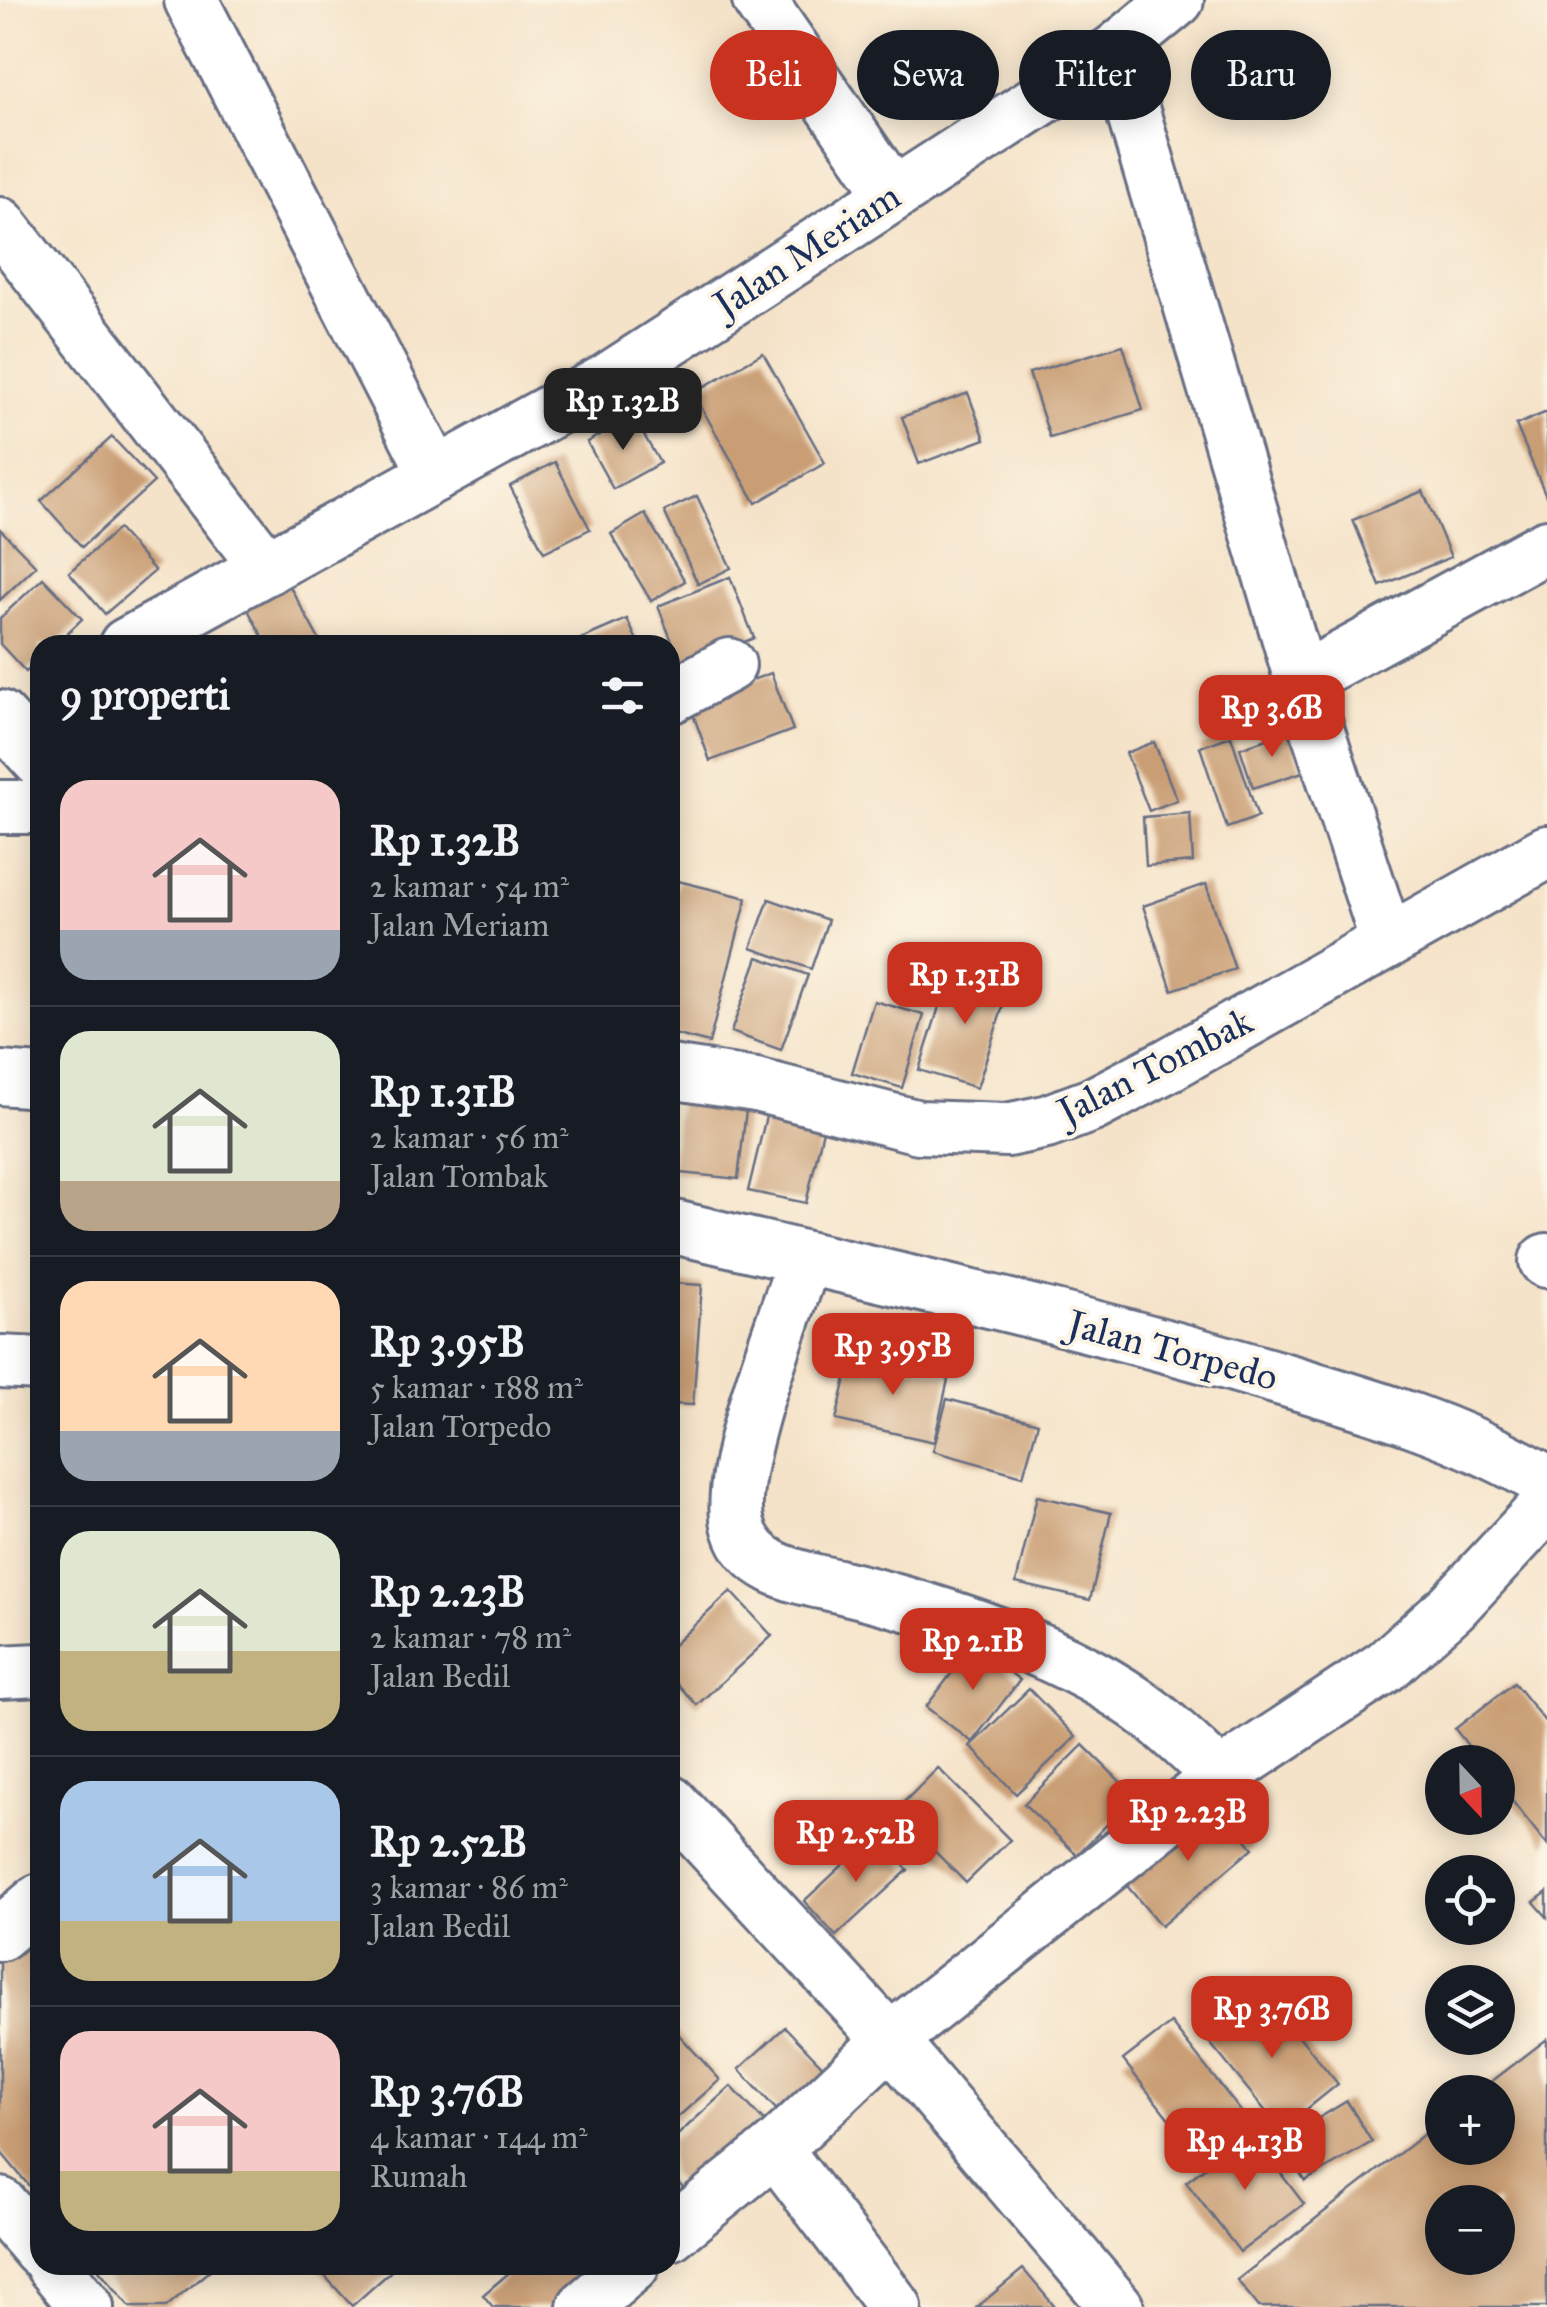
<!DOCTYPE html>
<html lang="id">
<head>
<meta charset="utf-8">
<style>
	:root { --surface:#171b24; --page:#242831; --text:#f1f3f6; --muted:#9ea1a6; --line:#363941; --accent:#c8321e }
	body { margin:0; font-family:"IM FELL Great Primer",serif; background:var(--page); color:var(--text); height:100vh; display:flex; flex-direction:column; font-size:38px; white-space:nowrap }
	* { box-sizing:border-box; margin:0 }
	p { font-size:32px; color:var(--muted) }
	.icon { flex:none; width:55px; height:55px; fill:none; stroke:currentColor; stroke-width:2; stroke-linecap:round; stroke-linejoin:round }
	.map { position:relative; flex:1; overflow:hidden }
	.details { position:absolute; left:30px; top:635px; width:650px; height:1640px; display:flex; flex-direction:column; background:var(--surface); border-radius:30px; box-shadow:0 5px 25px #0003 }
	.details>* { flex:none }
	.hud { position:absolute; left:710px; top:30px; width:685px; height:90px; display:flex; gap:20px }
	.needle { width:65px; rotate:158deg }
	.fabs { position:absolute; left:1425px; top:1745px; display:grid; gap:20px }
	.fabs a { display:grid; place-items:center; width:90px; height:90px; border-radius:50%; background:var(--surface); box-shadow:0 5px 25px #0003; font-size:50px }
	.price { position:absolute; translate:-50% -85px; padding:0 22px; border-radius:20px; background:var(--accent); color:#fff; font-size:32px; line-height:65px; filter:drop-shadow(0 2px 5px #0008) }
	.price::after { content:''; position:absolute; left:50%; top:60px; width:30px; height:22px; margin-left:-15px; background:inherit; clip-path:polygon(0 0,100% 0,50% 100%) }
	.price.current { background:#222; color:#fff }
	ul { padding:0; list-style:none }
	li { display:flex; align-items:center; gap:30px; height:250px; padding:0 30px }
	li+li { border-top:2px solid var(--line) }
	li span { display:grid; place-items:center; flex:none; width:280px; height:200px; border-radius:30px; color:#555 }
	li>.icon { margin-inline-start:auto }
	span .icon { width:120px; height:120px; fill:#fffc; stroke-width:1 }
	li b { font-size:42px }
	h2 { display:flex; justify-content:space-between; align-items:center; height:120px; padding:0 30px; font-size:42px }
	.pill { padding:0 35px; border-radius:45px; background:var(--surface); box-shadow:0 5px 25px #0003; font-size:35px; line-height:90px }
	.pill.current { background:var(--accent); color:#fff }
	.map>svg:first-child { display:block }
	.building { fill:#c99e74; fill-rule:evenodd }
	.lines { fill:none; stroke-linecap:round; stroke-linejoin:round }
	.minor-casing { stroke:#676e83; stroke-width:58 }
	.minor { stroke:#fff; stroke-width:52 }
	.labels { text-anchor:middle; stroke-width:8; stroke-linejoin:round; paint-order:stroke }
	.street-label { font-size:38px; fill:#1b2f5e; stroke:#fcf5e5 }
</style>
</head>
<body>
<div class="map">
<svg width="1547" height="2307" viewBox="0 0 1547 2307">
	<rect width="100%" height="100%" fill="#fcf5e5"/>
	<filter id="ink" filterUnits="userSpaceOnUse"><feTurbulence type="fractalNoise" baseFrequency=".01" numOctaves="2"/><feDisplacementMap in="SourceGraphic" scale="20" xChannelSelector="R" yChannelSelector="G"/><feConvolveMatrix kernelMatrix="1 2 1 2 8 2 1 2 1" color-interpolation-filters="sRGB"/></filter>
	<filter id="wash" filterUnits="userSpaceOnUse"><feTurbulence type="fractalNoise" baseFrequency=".0048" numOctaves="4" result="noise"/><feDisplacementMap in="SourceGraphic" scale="40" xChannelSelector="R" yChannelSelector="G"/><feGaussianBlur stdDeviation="2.25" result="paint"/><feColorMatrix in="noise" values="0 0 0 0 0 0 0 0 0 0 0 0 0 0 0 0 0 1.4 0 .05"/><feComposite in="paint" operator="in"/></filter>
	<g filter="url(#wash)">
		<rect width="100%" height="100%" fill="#f5e3c9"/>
		<g id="blocks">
			<!-- building -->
			<g class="building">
				<polygon points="1123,345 1143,410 1050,438 1029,373"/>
				<polygon points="763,353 825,463 756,503 693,393"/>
				<polygon points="968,393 985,439 919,464 902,417"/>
				<polygon points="1547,412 1547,498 1516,425"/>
				<polygon points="633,416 660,463 613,489 587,442"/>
				<polygon points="112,437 154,482 82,547 41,501"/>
				<polygon points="555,462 590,529 544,552 510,486"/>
				<polygon points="1423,491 1451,557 1380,586 1353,520"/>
				<polygon points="697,496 731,568 698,584 664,511"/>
				<polygon points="645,514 685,581 651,601 611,534"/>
				<polygon points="0,529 36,566 0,600"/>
				<polygon points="118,529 155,571 105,614 69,572"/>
				<polygon points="730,577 754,638 682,667 658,606"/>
				<polygon points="43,578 82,619 55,645 40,645 40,659 26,672 0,644 0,618"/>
				<polygon points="288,583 322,645 267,645 246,606"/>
				<polygon points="627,619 639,645 567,645"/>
				<polygon points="771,673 793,730 710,761 689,703"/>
				<polygon points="1290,731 1303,772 1253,788 1240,748"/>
				<polygon points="1231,736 1258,817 1227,828 1200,747"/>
				<polygon points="1154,742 1177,800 1149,811 1126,753"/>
				<polygon points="1190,813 1193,862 1146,866 1143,817"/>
				<polygon points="678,881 747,898 709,1043 670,1033 670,911"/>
				<polygon points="1206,884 1235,969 1172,990 1143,906"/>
				<polygon points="769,899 828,920 811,969 751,948"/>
				<polygon points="913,952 939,959 927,1000 901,992"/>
				<polygon points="758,957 808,975 781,1050 731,1032"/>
				<polygon points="952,966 1010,984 977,1088 919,1070"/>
				<polygon points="874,1001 924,1015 902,1088 852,1073"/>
				<polygon points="679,1095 747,1102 738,1179 671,1172"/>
				<polygon points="769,1104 826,1117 806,1203 748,1191"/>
				<polygon points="670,1283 702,1285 693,1405 670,1404"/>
				<polygon points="852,1354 949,1375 934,1442 836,1420"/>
				<polygon points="947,1399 1038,1423 1023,1476 933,1451"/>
				<polygon points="1037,1496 1111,1513 1090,1600 1016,1583"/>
				<polygon points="731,1591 772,1636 697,1705 670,1676 670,1648"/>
				<polygon points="973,1645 1020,1680 972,1742 926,1707"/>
				<polygon points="1514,1683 1547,1724 1547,1845 1498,1783 1498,1762 1481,1762 1455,1729"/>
				<polygon points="1029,1689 1076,1737 1016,1794 970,1746"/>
				<polygon points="1083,1745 1135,1796 1077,1855 1024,1804"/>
				<polygon points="938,1768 1010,1840 966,1883 895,1811"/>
				<polygon points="1215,1802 1253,1848 1161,1926 1122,1880"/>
				<polygon points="875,1835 908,1870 836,1936 804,1901"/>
				<polygon points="1547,1892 1547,1917 1534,1902"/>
				<polygon points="40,1924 40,2199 0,2151 0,1957"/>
				<polygon points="1263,1992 1338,2084 1281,2130 1206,2038"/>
				<polygon points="1171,2023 1247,2119 1199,2157 1123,2060"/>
				<polygon points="670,2025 720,2080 670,2124"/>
				<polygon points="785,2027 832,2076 785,2119 739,2069"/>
				<path d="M 1547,2039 L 1547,2307 L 1259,2307 L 1237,2280 L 1442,2120 L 1442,2148 L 1498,2148 L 1498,2092 L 1478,2092 ZM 1442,2202 L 1498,2202 L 1498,2258 L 1442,2258 Z"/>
				<polygon points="731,2086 771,2129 694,2199 670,2173 670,2142"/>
				<polygon points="1347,2101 1372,2142 1305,2181 1281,2141"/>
				<polygon points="1250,2133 1304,2204 1240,2252 1186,2182"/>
				<polygon points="95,2265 216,2265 166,2307 130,2307"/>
				<polygon points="315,2265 398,2265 352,2306"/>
				<polygon points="518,2265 574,2265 589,2282 559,2307 493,2307 483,2295"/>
				<polygon points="1023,2269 1055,2307 977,2307"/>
			</g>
		</g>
	</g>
	<g filter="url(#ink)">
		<use href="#blocks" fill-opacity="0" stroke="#676e83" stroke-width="2.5"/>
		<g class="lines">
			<!-- minor casing -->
			<g class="minor-casing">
				<g id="minor">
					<polyline points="191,0 436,475"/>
					<polyline points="759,0 893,194"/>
					<polyline points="1115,51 1301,680 1387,941"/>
					<polyline points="0,224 267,568"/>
					<polyline points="126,645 606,381 1115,51 1177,0"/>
					<polyline points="1301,680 1547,546"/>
					<polyline points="670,697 729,665"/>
					<polyline points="0,717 40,761"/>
					<polyline points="0,807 40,807"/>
					<polyline points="670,1072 756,1085 919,1127 1007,1130 1046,1122 1092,1105 1170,1064 1547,852"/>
					<polyline points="0,1078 40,1081"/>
					<path d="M 670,1226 C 864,1272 1059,1314 1251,1370 C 1353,1400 1455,1427 1547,1482"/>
					<path d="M 805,1258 C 786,1316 722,1475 739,1528 C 752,1571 800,1577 838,1586 C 939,1610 1070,1651 1152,1715 C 1176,1734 1198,1756 1220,1776"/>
					<polyline points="1546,1261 1547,1260"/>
					<polyline points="0,1362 40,1364"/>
					<polyline points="0,1672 40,1670"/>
					<polyline points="670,1802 890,2040 1117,2307"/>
					<polyline points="0,1934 40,1900"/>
					<polyline points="775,2149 895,2307"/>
					<polyline points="0,2204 40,2251"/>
					<polyline points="670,2234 775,2149 890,2040 1220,1776 1386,1666 1452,1607 1547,1505"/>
					<polyline points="52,2265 87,2307"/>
					<polyline points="584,2307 633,2265"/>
				</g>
			</g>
			<!-- minor -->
			<use href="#minor" class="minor"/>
		</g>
	</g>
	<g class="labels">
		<!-- street labels -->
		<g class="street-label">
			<text transform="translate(807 250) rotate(-33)" y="13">Jalan Meriam</text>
			<text transform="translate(1155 1066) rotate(-27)" y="13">Jalan Tombak</text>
			<text transform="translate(1173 1350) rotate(15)" y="13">Jalan Torpedo</text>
		</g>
	</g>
</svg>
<div class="fabs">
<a><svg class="needle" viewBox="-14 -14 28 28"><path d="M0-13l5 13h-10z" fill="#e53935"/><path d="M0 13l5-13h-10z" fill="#9ea1a6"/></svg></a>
<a><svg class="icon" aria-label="locate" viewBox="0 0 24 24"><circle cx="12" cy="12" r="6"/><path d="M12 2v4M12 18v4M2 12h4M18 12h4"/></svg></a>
<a><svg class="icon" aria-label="layers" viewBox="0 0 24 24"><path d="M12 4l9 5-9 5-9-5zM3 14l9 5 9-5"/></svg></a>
<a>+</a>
<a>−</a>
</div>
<b class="price current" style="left:623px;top:453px">Rp 1.32B</b>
<b class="price" style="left:1272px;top:760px">Rp 3.6B</b>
<b class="price" style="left:965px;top:1027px">Rp 1.31B</b>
<b class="price" style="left:893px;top:1398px">Rp 3.95B</b>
<b class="price" style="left:973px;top:1693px">Rp 2.1B</b>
<b class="price" style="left:1188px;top:1864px">Rp 2.23B</b>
<b class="price" style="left:856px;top:1885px">Rp 2.52B</b>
<b class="price" style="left:1272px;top:2061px">Rp 3.76B</b>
<b class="price" style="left:1245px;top:2193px">Rp 4.13B</b>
<div class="hud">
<a class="pill current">Beli</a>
<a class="pill">Sewa</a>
<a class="pill">Filter</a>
<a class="pill">Baru</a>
</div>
<section class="details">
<h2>9 properti<svg class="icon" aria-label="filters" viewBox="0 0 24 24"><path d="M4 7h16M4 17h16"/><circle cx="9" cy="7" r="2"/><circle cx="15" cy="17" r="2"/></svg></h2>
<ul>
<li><span style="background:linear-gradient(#f6c9c9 75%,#9aa5b1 0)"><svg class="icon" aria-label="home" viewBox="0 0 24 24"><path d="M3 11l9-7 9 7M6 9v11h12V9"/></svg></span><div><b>Rp 1.32B</b><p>2 kamar · 54 m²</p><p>Jalan Meriam</p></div></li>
<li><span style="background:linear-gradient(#dfe7d0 75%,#b9a48a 0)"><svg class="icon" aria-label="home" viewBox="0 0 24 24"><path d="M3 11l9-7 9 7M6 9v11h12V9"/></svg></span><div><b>Rp 1.31B</b><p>2 kamar · 56 m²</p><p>Jalan Tombak</p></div></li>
<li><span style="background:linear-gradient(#ffd9b3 75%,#9aa5b1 0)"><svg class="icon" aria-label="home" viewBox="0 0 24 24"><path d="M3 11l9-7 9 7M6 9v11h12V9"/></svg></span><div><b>Rp 3.95B</b><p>5 kamar · 188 m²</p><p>Jalan Torpedo</p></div></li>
<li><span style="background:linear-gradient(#dfe7d0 60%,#c2b280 0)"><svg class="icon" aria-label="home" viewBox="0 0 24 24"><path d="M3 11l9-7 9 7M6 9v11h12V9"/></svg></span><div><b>Rp 2.23B</b><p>2 kamar · 78 m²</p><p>Jalan Bedil</p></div></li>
<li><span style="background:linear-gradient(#a9c7e8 70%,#c2b280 0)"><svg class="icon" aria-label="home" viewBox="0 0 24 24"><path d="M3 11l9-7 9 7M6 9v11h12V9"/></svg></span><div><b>Rp 2.52B</b><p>3 kamar · 86 m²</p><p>Jalan Bedil</p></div></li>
<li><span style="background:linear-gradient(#f6c9c9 70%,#c2b280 0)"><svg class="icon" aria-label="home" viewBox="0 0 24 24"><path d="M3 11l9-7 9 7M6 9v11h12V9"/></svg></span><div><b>Rp 3.76B</b><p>4 kamar · 144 m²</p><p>Rumah</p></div></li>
</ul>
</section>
</div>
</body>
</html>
